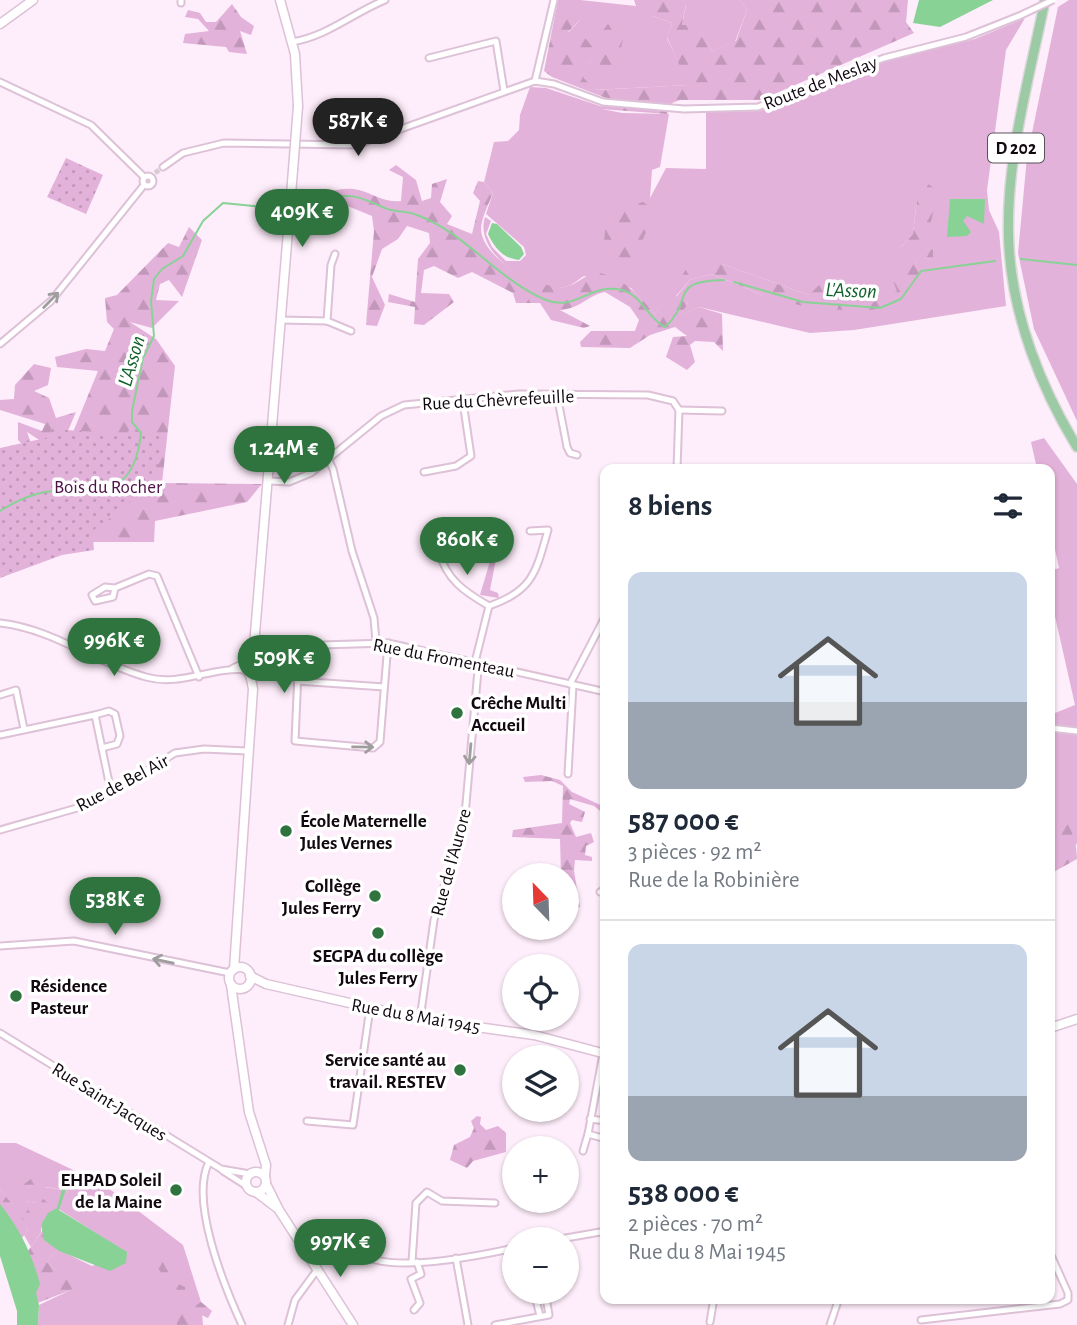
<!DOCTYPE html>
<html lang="fr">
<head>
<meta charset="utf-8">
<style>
	:root { --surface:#fff; --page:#f2f2f3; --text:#1f2937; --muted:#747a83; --line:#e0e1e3; --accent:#2f743f }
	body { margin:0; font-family:"Alegreya Sans",sans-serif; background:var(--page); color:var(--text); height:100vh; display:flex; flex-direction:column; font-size:26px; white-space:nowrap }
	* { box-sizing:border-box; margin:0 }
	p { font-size:23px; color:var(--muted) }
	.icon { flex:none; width:38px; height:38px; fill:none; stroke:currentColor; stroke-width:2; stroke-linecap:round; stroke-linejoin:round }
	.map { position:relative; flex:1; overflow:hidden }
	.sheet { position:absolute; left:600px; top:464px; width:455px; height:840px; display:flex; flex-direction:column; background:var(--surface); border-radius:14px; box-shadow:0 2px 5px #0004 }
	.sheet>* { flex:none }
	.needle { width:46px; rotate:337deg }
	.controls { position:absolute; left:502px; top:863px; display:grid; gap:14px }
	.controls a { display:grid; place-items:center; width:77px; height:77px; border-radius:50%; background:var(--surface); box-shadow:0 2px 5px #0004; font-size:35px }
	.price { position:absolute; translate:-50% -60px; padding:0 16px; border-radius:24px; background:var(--accent); color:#fff; font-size:23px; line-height:46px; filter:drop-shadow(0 2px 4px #0008) }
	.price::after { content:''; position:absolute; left:50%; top:42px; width:21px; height:16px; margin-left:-10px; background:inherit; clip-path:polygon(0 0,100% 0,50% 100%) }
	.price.on { background:#222; color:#fff }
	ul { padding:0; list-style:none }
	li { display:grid; align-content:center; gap:14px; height:371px; padding:0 28px }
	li+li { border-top:2px solid var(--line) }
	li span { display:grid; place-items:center; height:217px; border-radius:14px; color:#555 }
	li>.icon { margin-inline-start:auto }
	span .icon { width:126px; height:126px; fill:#fffc; stroke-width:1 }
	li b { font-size:30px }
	h2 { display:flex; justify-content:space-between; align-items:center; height:84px; padding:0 28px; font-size:30px }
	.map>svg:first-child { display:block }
	.grass { fill:#e3b2da }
	.forest { fill:url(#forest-firs) }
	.park { fill:url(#park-dots) }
	.water { fill:#88d295 }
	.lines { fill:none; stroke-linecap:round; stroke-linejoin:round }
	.stream { stroke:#88d295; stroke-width:2 }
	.street-tunnel { stroke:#dbcbd7; stroke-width:5; stroke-dasharray:5 2.5; stroke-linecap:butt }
	.street-casing { stroke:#ddc1d7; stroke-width:9 }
	.secondary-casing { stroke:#ddc1d7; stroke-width:11 }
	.primary-casing { stroke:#d9d8d9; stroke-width:12 }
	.street { stroke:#fff; stroke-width:5 }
	.secondary { stroke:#fff; stroke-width:8 }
	.primary { stroke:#9bcaa4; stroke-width:9 }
	.street-bridge-casing { stroke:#ddc1d7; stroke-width:9; stroke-linecap:butt }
	.secondary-bridge-casing { stroke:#ddc1d7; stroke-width:11; stroke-linecap:butt }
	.street-bridge { stroke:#fff; stroke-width:5 }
	.secondary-bridge { stroke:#fff; stroke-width:8 }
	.oneway { stroke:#a09d9f }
	.poi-dot { fill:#2f743f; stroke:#fff; stroke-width:2.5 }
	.labels { text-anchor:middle; stroke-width:7; stroke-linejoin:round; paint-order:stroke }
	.shield { fill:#fff; stroke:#595358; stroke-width:2 }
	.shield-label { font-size:18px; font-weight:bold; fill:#120910 }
	.street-label { font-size:19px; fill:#120910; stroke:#fff }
	.park-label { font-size:19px; fill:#4e1047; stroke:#fff }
	.poi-label { font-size:19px; font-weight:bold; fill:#120910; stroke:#fff; text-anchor:start }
	.water-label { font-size:21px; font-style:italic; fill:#10612a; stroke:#fff }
</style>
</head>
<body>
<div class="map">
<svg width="1077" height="1325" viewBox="0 0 1077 1325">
	<defs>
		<pattern id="forest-firs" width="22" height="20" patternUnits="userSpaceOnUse" patternTransform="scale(1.75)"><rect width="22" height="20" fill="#e3b2da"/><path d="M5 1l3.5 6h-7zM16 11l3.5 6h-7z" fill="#c298ba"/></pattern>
		<pattern id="park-dots" width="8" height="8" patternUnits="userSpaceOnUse" patternTransform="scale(1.75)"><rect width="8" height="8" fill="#e3b2da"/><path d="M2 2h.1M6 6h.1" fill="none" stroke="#c298ba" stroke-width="1.8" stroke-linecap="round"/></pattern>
	</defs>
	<rect width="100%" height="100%" fill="#feedfa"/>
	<!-- grass -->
	<g class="grass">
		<polygon points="580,0 636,6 634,0 653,0 653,16 672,23 667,38 689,85 594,90 584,78 582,68 591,61 591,45 568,33 580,20"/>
		<polygon points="682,0 739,0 747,10 735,42 712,51 697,26 682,25 686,5"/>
		<polygon points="1069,0 1077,0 1077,421 1034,329 1018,253 1027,157 1058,7"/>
		<path d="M 1025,18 L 1006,50 L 987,190 L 989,210 L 999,232 L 1006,306 L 854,330 L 810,333 L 699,307 L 680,316 L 688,303 L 676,297 L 690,280 L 712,274 L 762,295 L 839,300 L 837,310 L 909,294 L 917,263 L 912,257 L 932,259 L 918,245 L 917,199 L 913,234 L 901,247 L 901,281 L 897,291 L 889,296 L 835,292 L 809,295 L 722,264 L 684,276 L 655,314 L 631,288 L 584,276 C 579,279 572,286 565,287 C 533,292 473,253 485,217 L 491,221 L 486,234 L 492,247 L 506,261 L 520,261 L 526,255 L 524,247 L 486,214 L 493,193 L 484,182 L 494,142 L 508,141 L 519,130 L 520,115 L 530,87 L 546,88 L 603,107 L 602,109 L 622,113 L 669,114 L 660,167 L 652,170 L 650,198 L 666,168 L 706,169 L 706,112 L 760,111 L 894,58 L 975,39 Z"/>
		<polygon points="1044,438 1077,484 1077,843 1063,866 1050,869 1050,715 1075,705 1050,594 1050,571 1059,568 1050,526 1050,469 1037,469 1031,442"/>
		<polygon points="501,541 504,556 496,559 490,590 498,593 499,598 480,595 491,558 480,545"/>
		<polygon points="0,1143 16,1143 103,1184 183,1245 201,1302 203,1325 38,1325 39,1305 75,1288 47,1262 57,1249 92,1266 127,1253 57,1208 41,1225 41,1232 31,1247 24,1235 28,1231 20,1213 36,1203 25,1201 26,1189 32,1185 69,1191 37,1174 17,1202 11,1204 0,1190"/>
	</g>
	<!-- forest -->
	<g class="forest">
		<polygon points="558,0 580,0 580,20 568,32 581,33 591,45 608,24 625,33 616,65 604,69 591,61 583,68 584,78 595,90 688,85 667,37 672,23 653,16 653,0 682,0 686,4 682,25 697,25 712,51 736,41 747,10 739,0 908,0 906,22 914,33 761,100 680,100 672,103 667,114 601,109 606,98 552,77 544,71"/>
		<polygon points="232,4 241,17 254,26 251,35 240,31 247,54 229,52 226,47 183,43 185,34 209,31 198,19 185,17 188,10 200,13 206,22 216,22"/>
		<path d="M 396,165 L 416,180 L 422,201 L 431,198 L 432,184 L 447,179 L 440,202 L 452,216 L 447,224 L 472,234 L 480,201 L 473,193 L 478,181 L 484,182 L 493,193 C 489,203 481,219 481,229 C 482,259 539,290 565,287 C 579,285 588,269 604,274 C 627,281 640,297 655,314 L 690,264 L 722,264 L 809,295 L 823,281 L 835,292 L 889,295 L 897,291 L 893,281 L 901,280 L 901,247 L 913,234 L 917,199 L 926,183 L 938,190 L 928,235 L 919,245 L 933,250 L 933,259 L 913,258 L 917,263 L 930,264 L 937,275 L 915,282 L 909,294 L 864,314 L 837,310 L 839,300 L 826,298 L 806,307 L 762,295 L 712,274 L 690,280 L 676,296 L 688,303 L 681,315 L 699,307 L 722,314 L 723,351 L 714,342 L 695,341 L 690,345 L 695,362 L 687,370 L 666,357 L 673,337 L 687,336 L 675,327 L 650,335 L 630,348 L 581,347 L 580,342 L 591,331 L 635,331 L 639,320 L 630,307 L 605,292 C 586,296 582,308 560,310 L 590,326 L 584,328 L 551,320 L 540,303 L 516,303 L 513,293 L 472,272 L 458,278 L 434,266 L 424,270 L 421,293 L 449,294 L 454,302 L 424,325 L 414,324 L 415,307 L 388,302 L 389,294 L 415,302 L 418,259 L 430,243 L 429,233 L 407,226 L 398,239 L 382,249 L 372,277 L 385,305 L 377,326 L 366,325 L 374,231 L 372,216 L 345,205 L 332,209 L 322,208 L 308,238 L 300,229 L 304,200 C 320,195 341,185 359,190 C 374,194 385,203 401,201 L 403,177 L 389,170 Z"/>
		<polygon points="643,202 656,211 642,241 614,242 641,250 636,258 615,259 604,241 607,213"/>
		<polygon points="189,227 202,240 182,297 169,280 160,284 156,300 179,301 152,328 130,322 156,339 175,366 162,483 262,484 247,502 155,521 154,542 94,542 9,569 53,481 98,371 57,367 55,357 86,349 105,351 114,329 107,322 105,298 117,295 168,243 179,247"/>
		<polygon points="34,364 51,368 48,385 34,391 49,398 56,418 76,412 62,445 53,449 27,432 32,446 46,458 59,455 53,473 37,466 29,475 16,473 17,490 0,492 0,464 10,465 15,451 28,450 18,440 18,422 42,431 45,424 0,410 0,400 14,399 15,385"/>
		<polygon points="541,775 560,780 572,792 605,807 605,815 594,806 570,799 569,804 585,812 582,822 572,820 570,823 576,837 591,833 594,842 586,846 585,855 592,857 592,861 575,860 574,871 580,907 571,909 567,903 567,875 561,875 560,839 512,837 513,830 562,823 563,786 552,781 525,782 523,777"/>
		<path d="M 1050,790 C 1062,812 1077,833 1077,859 L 1050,874 L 1050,864 L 1061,861 L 1071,850 L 1068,840 L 1052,837 L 1050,833 Z"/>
		<polygon points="477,1116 481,1117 480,1124 486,1130 498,1126 506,1133 506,1152 473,1161 467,1168 450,1160 454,1145 470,1137 474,1128 471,1121"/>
		<polygon points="37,1174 69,1176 73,1185 69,1191 46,1187 40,1191 32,1185 26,1189 26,1201 36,1203 42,1198 48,1203 42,1212 21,1213 28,1231 20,1240 0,1215 0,1190 12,1204 17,1201 14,1192"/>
		<polygon points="44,1228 62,1243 47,1262 76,1288 35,1304 26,1254"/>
		<polygon points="157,1251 174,1282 185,1287 187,1311 201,1302 212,1311 208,1318 197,1313 200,1325 177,1325 176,1304 168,1300 168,1283 150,1256"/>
	</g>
	<!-- park -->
	<g class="park">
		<polygon points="66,158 103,175 86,214 47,197"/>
		<path d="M 130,428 L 165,437 C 161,449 162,462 154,474 C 143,493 110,519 92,531 L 94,550 L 62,555 L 0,578 L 0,448 L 50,437 L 51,429 L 127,434 Z"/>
	</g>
	<!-- water -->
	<g class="water">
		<polygon points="919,0 993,0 940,27 913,23"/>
		<polygon points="950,199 985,199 984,224 967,216 963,221 971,232 967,236 947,237"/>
		<path d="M 492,223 L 497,224 L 521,247 L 524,254 L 519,260 C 502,258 495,248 488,234 Z"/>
		<polygon points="64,1182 68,1183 59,1210 127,1252 126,1263 110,1271 59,1251 44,1240 41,1225 48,1213 57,1208"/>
		<path d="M 0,1204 C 20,1229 32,1254 40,1284 L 36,1293 L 39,1305 L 38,1325 L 17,1325 L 17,1311 L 0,1256 Z"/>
	</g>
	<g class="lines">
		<!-- stream -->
		<g class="stream">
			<path d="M 299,209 C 315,207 330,197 345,196 C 362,195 376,206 391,210 C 400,212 409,211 417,215 C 466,233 499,281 546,300 C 577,312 590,282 622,290 C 643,296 647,318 665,327 C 695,300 667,281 724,280"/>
			<polyline points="1021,259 1077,265"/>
			<polyline points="734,282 803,302 880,308 901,299 921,271 995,261"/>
			<path d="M 0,511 C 14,502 29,495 45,492 C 94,484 133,506 141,433 L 132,422 L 132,411 L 143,358 L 154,336 L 151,301 L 154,279 L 162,269 L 183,256 L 203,221 L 223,203 L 282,209"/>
		</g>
		<!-- street-tunnel -->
		<polyline class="street-tunnel" points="155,173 163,167"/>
		<!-- street casing -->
		<g class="street-casing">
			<g id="street">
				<polyline points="181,0 181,3"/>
				<path d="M 292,42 C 328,36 353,13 385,0"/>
				<polyline points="429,58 496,41 504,91"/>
				<polyline points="535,81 554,0"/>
				<polyline points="0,82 91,125 144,177"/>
				<polyline points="163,167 183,153 224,143 356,145 535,81 554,84 603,102 684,109 758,107 884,58 966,37 1019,16"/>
				<circle cx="148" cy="181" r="5"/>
				<polyline points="281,320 327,321 331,265 335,254"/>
				<polyline points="327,321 351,331"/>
				<polyline points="0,344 51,301 144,185"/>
				<polyline points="557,395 567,447 570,453 577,455"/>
				<polyline points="679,410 722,411"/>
				<polyline points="328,459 333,469 352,551 374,618 376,642"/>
				<polyline points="677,469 679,410"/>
				<polyline points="424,472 456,466 471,456 463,402"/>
				<polyline points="270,481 289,482 311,473 381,416 404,405 519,394 648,395 673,401 679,410"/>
				<path d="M 439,551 C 446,580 465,592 489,606"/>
				<polyline points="115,588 113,597 95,601 92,595 105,587 115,588 149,574 157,576 199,677"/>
				<path d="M 0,623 C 54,629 95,663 146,677 C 181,687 212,666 247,670"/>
				<polyline points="299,649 295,741 373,748 380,742 388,643"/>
				<polyline points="262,661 299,649 321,645 388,643 606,692"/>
				<polyline points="233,668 248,661"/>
				<polyline points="263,671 283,656"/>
				<polyline points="297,681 384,687"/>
				<polyline points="570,684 606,615"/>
				<polyline points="0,695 16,690 24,729"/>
				<polyline points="95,715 109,711 115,714 120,736 117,744 102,748"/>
				<polyline points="1050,728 1077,731"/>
				<polyline points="0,735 95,715 111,792"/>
				<polyline points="568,774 573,685"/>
				<polyline points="0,830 77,808 108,794 175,753 204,749 247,751"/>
				<polyline points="600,892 606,888"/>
				<polyline points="0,946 74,941 230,973"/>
				<path d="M 420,1019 L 434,920 L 465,815 L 478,670 L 476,658 L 489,606 C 533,591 536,572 548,530 L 530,531"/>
				<polyline points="0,1033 221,1169 250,1174"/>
				<polyline points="603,1054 588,1134 606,1139"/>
				<polyline points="590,1119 606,1121"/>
				<polyline points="307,1121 353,1125 370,1008"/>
				<polyline points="583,1151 588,1134"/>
				<path d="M 209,1162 C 189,1201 225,1288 242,1325"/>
				<polyline points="223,1171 248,1187"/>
				<polyline points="560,1239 606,1231"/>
				<path d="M 304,1248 C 328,1235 352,1254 376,1260 C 410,1269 479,1256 514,1248"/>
				<polyline points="456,1258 468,1325"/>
				<polyline points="412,1262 416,1203 427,1192 442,1201 495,1203"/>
				<polyline points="534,1292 540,1316"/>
				<polyline points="414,1310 420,1303 411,1279 421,1274 417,1262"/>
				<polyline points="921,1320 1060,1304 1068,1300 1068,1293 1050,1253"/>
				<polyline points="710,1322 714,1298"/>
				<polyline points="288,1325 295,1300 317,1270"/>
				<polyline points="495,1325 549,1315 545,1292"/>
				<polyline points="830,1325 839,1298"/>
			</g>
		</g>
		<!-- secondary casing -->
		<g class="secondary-casing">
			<g id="secondary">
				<polyline points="280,0 295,54 298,106"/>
				<polyline points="0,24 33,0"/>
				<polyline points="253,658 293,170"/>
				<circle cx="255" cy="667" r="9"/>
				<circle cx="240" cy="978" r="11"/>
				<polyline points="234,969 253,689 250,674"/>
				<polyline points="250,976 266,984 420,1019 534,1035 606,1054"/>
				<polyline points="231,985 249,1112 266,1165 265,1176"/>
				<polyline points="1050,1028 1077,1019"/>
				<circle cx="256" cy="1182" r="10"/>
				<polyline points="266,1184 279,1210 353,1325"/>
				<polyline points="256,1192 277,1208"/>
			</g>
		</g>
		<!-- primary casing -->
		<g class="primary-casing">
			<path id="primary" d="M 1045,0 C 1029,80 1004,165 1009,247 C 1013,317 1041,388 1077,447"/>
		</g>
		<!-- street -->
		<use href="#street" class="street"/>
		<!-- secondary -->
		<use href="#secondary" class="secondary"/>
		<!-- primary -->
		<use href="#primary" class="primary"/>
		<!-- street-bridge casing -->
		<g class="street-bridge-casing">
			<polyline id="street-bridge" points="1019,16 1053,0"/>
		</g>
		<!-- secondary-bridge casing -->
		<g class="secondary-bridge-casing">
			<polyline id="secondary-bridge" points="293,170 298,106"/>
		</g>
		<!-- street-bridge -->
		<use href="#street-bridge" class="street-bridge"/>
		<!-- secondary-bridge -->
		<use href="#secondary-bridge" class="secondary-bridge"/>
	</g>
	<!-- one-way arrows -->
	<defs><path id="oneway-shaft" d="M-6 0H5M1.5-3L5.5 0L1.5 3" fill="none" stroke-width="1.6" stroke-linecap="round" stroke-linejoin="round" transform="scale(1.75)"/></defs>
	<g class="oneway">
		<use href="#oneway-shaft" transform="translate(51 300) rotate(-46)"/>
		<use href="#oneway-shaft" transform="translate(363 747) rotate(1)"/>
		<use href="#oneway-shaft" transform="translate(470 754) rotate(95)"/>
		<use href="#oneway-shaft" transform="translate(163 961) rotate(-168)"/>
	</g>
	<!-- markers -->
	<g class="poi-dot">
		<circle cx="457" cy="713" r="7"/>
		<circle cx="286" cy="831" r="7"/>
		<circle cx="375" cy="896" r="7"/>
		<circle cx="378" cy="933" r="7"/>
		<circle cx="16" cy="996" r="7"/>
		<circle cx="460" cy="1070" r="7"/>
		<circle cx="176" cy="1190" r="7"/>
	</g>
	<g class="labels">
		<!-- shield labels -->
		<rect class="shield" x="988" y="133.5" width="56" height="29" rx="5"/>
		<g class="shield-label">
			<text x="1016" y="154">D 202</text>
		</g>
		<!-- street labels -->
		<g class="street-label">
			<text transform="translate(820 82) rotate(-21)" y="7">Route de Meslay</text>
			<text transform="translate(498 399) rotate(-3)" y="7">Rue du Chèvrefeuille</text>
			<text transform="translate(444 657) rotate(11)" y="7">Rue du Fromenteau</text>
			<text transform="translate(122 782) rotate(-28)" y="7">Rue de Bel Air</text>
			<text transform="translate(450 862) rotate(-75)" y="7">Rue de l'Aurore</text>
			<text transform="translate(416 1015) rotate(10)" y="7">Rue du 8 Mai 1945</text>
			<text transform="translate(110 1101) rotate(32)" y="7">Rue Saint-Jacques</text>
		</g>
		<!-- park labels -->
		<g class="park-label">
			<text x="108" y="493">Bois du Rocher</text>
		</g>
		<!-- poi labels -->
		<g class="poi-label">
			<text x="471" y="709">Crêche Multi<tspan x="471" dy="22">Accueil</tspan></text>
			<text x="300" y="827">École Maternelle<tspan x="300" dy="22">Jules Vernes</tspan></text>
			<text x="361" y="892" text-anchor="end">Collège<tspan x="361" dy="22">Jules Ferry</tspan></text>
			<text x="378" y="962" text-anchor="middle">SEGPA du collège<tspan x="378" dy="22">Jules Ferry</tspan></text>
			<text x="30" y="992">Résidence<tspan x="30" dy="22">Pasteur</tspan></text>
			<text x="446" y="1066" text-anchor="end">Service santé au<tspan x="446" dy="22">travail. RESTEV</tspan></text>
			<text x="162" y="1186" text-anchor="end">EHPAD Soleil<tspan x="162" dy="22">de la Maine</tspan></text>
		</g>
		<!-- water labels -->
		<g class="water-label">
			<text transform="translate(851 290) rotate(2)" y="7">L'Asson</text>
			<text transform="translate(131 361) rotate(-74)" y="7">L'Asson</text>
		</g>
	</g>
</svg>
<div class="controls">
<a><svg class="needle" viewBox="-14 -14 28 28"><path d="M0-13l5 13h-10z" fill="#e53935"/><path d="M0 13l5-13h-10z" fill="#747a83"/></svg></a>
<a><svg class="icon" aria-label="locate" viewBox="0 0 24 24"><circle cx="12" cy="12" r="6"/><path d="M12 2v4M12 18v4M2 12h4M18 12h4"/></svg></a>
<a><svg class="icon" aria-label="layers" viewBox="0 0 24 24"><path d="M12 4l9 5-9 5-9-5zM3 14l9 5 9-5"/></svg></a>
<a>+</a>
<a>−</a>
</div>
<b class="price on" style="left:358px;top:158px">587K €</b>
<b class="price" style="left:302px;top:249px">409K €</b>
<b class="price" style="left:284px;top:486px">1.24M €</b>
<b class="price" style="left:467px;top:577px">860K €</b>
<b class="price" style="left:114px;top:678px">996K €</b>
<b class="price" style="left:284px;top:695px">509K €</b>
<b class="price" style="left:115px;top:937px">538K €</b>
<b class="price" style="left:340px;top:1279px">997K €</b>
<section class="sheet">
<h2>8 biens<svg class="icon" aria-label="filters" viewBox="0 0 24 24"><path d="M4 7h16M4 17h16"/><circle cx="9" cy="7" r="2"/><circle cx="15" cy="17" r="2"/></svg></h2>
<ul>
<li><span style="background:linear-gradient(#c9d6e8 60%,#9aa5b1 0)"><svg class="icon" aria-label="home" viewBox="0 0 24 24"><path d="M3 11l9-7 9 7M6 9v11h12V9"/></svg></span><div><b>587 000 €</b><p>3 pièces · 92 m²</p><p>Rue de la Robinière</p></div></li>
<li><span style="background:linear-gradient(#c9d6e8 70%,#9aa5b1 0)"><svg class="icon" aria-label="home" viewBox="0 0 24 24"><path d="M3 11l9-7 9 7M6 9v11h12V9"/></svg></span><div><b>538 000 €</b><p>2 pièces · 70 m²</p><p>Rue du 8 Mai 1945</p></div></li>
</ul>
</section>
</div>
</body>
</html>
